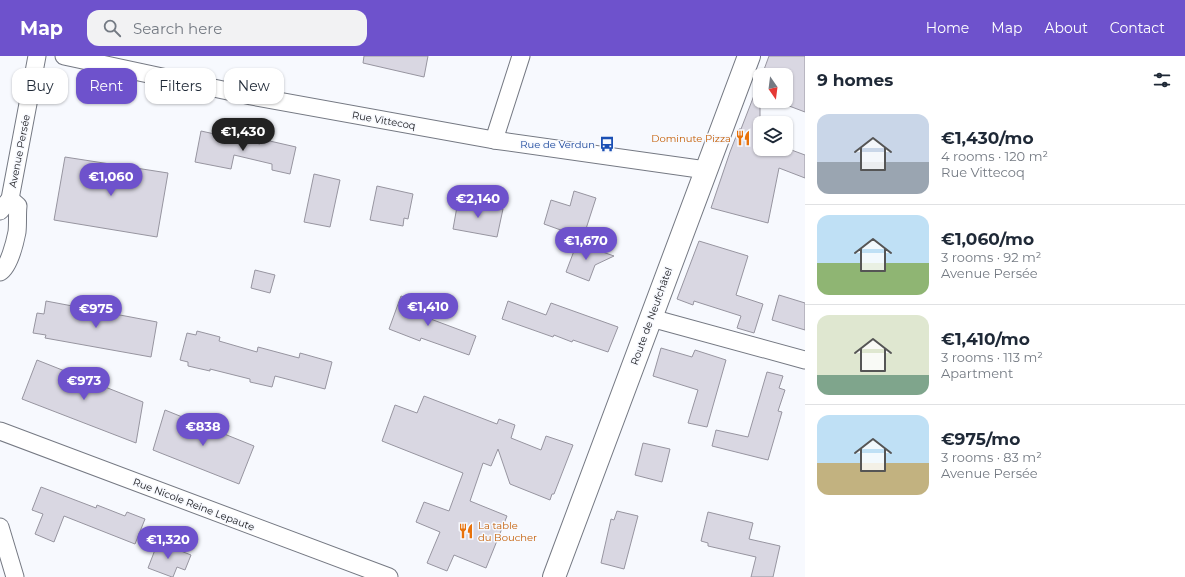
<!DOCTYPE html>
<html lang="en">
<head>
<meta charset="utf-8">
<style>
	:root { --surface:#fff; --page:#f2f2f3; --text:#1f2937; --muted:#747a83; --line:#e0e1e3; --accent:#6e52cc }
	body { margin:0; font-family:Montserrat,sans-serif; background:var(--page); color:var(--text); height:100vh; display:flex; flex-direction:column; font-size:15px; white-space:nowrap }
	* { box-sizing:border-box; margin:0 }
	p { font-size:13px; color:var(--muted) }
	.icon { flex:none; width:22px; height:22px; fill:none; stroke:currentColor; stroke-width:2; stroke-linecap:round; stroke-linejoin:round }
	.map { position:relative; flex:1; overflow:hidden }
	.details { display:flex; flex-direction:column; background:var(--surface); width:380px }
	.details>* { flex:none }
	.guide { position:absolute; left:12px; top:12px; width:380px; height:36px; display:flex; gap:8px }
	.needle { width:26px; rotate:166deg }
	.tools { position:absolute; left:753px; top:12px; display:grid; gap:8px }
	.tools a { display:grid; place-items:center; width:40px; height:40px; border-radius:8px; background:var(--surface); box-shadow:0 1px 3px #0004; font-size:20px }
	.price { position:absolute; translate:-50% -34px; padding:0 9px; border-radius:14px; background:var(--accent); color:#fff; font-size:13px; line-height:26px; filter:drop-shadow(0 1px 2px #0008) }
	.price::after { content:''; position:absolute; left:50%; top:24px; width:12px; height:9px; margin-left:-6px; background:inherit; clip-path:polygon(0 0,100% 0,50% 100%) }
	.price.active { background:#222; color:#fff }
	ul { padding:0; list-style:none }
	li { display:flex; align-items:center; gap:12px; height:100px; padding:0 12px }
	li+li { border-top:1px solid var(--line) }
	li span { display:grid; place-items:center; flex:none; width:112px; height:80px; border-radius:12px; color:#555 }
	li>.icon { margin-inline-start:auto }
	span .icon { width:48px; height:48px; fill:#fffc; stroke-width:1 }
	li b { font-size:17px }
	h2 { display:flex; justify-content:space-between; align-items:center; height:48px; padding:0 12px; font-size:17px }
	.chip { padding:0 14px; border-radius:12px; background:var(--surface); box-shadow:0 1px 3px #0004; font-size:14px; line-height:36px }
	.chip.active { background:var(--accent); color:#fff }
	header { display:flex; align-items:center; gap:24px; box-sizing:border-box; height:56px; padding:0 20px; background:var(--accent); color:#fff }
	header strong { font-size:19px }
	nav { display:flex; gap:22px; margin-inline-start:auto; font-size:14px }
	.search { width:280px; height:36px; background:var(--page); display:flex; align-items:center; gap:10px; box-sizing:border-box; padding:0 14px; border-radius:12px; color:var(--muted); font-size:15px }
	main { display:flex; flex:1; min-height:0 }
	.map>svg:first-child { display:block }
	.building { fill:#d9d7e2; stroke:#9795a0 }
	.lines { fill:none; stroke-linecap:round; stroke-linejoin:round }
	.minor-casing { stroke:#757983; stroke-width:19 }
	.secondary-casing { stroke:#757983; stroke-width:24 }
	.minor { stroke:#fff; stroke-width:17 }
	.secondary { stroke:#fff; stroke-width:22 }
	.labels { text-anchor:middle; stroke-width:3; stroke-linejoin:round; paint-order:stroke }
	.street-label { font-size:10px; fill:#16171b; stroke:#f7f9fe }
	.food-label { font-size:10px; fill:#c56008; stroke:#f7f9fe; text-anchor:end }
	.transit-label { font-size:10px; fill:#164399; stroke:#f7f9fe; text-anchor:end }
</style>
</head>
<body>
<header>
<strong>Map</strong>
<div class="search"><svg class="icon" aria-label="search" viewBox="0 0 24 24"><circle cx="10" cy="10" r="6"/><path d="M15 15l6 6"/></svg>Search here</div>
<nav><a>Home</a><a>Map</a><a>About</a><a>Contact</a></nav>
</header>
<main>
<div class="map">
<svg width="805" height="521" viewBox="0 0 805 521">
	<rect width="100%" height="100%" fill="#f7f9fe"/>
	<!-- building -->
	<g class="building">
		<polygon points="364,0 428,0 424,21 363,7"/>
		<polygon points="769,0 805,0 805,56 776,45 774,51 760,45 760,93 786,93 786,92 805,99 805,122 779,112 768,167 711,152 730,96 739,73 741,73 760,24 760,45 786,45 786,19 762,19"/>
		<polygon points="201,75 260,88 261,83 296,91 290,118 272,114 272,108 234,99 231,113 195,106"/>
		<polygon points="65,101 168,117 157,181 54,164"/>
		<polygon points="314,118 340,124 330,171 304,166"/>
		<polygon points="377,130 413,138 408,163 404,162 403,170 370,164"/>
		<polygon points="574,135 596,142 583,182 544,168 551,144 570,150"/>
		<polygon points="458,145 503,153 497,181 453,173"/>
		<polygon points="699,185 748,200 736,239 763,248 754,277 737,272 741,260 694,245 693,249 677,243"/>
		<polygon points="577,187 614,200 595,209 589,225 566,216"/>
		<polygon points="255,214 275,219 270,237 251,232"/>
		<polygon points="779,239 805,247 805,274 772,264"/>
		<polygon points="401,240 432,252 428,262 476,280 469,299 421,282 420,285 389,273"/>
		<polygon points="46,245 157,266 151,301 45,282 46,279 33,277 37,257 44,258"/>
		<polygon points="508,245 546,259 551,247 618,271 608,296 573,284 572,286 554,279 553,281 502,263"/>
		<polygon points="197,275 220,281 219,285 257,296 258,291 299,302 300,297 332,306 325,333 275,320 272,331 250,326 250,323 210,313 210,315 188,310 188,306 180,304 187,277 196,279"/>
		<polygon points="661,292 692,301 695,294 726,304 707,371 688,367 698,334 653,320"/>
		<polygon points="37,304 143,346 136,387 22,343"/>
		<polygon points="767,316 783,320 779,332 785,334 778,355 782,356 768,404 712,390 716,374 748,381"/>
		<polygon points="424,340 497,368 499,363 515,369 511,382 541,394 546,380 573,389 554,438 552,438 550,444 510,428 498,393 491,410 483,407 470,445 507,460 486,512 454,499 447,515 427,507 440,476 416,466 424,446 449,455 463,417 382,385 395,349 417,357"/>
		<polygon points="165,354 254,390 239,428 153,394"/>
		<polygon points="643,387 670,393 662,426 635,419"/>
		<polygon points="41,431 96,452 97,449 125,460 127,456 145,463 135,488 64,460 54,486 35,478 43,458 32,454"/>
		<polygon points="617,455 638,460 624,513 601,507 611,463 614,464"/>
		<polygon points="708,456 753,467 749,483 780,490 773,521 751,521 756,501 708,490 708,487 701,485"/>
		<polygon points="158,486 191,499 185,514 177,511 173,521 172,521 148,512"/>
	</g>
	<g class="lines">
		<!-- minor casing -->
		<g class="minor-casing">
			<g id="minor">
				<polyline points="64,0 251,40 494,84 706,114"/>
				<polyline points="494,84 521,0"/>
				<polyline points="0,155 10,143 37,0"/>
				<path d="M 0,216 C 9,211 15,186 17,176 C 18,167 17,158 18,150 L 10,143"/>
				<polyline points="651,262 805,304"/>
				<polyline points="0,375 389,521"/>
				<polyline points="0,471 15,521"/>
			</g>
		</g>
		<!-- secondary casing -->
		<g class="secondary-casing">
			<polyline id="secondary" points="554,521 749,0"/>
		</g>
		<!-- minor -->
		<use href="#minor" class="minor"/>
		<!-- secondary -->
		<use href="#secondary" class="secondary"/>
	</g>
	<!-- icons -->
	<defs>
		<g id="restaurant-bare" transform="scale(1.2)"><path d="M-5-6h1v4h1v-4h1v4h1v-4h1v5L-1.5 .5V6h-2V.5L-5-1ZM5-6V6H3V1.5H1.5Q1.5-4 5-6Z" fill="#e8710a" stroke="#f7f9fe" stroke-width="2.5" paint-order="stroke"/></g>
		<g id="bus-bare" transform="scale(1.2)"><path d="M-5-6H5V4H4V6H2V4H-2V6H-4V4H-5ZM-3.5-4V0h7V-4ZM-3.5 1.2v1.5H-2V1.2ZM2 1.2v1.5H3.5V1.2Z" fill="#1a4fb4" stroke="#f7f9fe" stroke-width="2.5" paint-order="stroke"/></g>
	</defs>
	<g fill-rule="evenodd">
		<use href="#restaurant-bare" x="743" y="82"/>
		<use href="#bus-bare" x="607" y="88"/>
		<use href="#restaurant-bare" x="466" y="475"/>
	</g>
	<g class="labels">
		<!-- street labels -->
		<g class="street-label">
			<text transform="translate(384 64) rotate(10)" y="4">Rue Vittecoq</text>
			<text transform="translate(19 95) rotate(-79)" y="4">Avenue Persée</text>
			<text transform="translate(651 260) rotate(-70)" y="4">Route de Neufchâtel</text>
			<text transform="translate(194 448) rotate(21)" y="4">Rue Nicole Reine Lepaute</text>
		</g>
		<!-- food labels -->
		<g class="food-label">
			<text x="731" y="86">Dominute Pizza</text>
			<text x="478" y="473" text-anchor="start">La table<tspan x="478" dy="12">du Boucher</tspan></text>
		</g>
		<!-- transit labels -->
		<g class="transit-label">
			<text x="595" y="92">Rue de Verdun</text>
		</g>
	</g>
</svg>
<div class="tools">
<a><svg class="needle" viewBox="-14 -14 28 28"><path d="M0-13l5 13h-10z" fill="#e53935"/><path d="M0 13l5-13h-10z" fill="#747a83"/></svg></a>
<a><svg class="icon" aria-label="layers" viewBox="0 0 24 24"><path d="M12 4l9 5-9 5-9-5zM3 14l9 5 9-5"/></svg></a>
</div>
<b class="price active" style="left:243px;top:96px">€1,430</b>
<b class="price" style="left:111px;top:141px">€1,060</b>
<b class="price" style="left:478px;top:163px">€2,140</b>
<b class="price" style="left:586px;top:205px">€1,670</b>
<b class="price" style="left:428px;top:271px">€1,410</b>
<b class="price" style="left:96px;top:273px">€975</b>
<b class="price" style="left:84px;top:345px">€973</b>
<b class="price" style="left:203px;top:391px">€838</b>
<b class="price" style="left:168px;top:504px">€1,320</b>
<div class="guide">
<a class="chip">Buy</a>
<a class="chip active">Rent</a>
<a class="chip">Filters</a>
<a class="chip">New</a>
</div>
</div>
<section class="details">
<h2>9 homes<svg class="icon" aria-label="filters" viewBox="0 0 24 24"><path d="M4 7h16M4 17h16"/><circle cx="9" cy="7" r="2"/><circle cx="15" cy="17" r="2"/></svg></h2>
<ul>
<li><span style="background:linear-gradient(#c9d6e8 60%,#9aa5b1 0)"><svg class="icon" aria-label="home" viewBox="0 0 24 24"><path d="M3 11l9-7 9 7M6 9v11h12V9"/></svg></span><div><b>€1,430/mo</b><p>4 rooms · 120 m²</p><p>Rue Vittecoq</p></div></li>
<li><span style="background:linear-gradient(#bfe0f5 60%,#8fb573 0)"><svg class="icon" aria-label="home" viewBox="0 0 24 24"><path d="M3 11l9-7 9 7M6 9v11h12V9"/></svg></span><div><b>€1,060/mo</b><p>3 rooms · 92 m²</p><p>Avenue Persée</p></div></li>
<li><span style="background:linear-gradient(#dfe7d0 75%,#7fa58c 0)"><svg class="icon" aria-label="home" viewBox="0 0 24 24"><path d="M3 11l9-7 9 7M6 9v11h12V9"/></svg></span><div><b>€1,410/mo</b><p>3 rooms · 113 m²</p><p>Apartment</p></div></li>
<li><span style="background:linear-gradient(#bfe0f5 60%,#c2b280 0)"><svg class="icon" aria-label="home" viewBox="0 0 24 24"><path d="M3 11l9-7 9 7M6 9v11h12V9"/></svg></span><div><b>€975/mo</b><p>3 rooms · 83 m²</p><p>Avenue Persée</p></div></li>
</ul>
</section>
</main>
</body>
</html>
